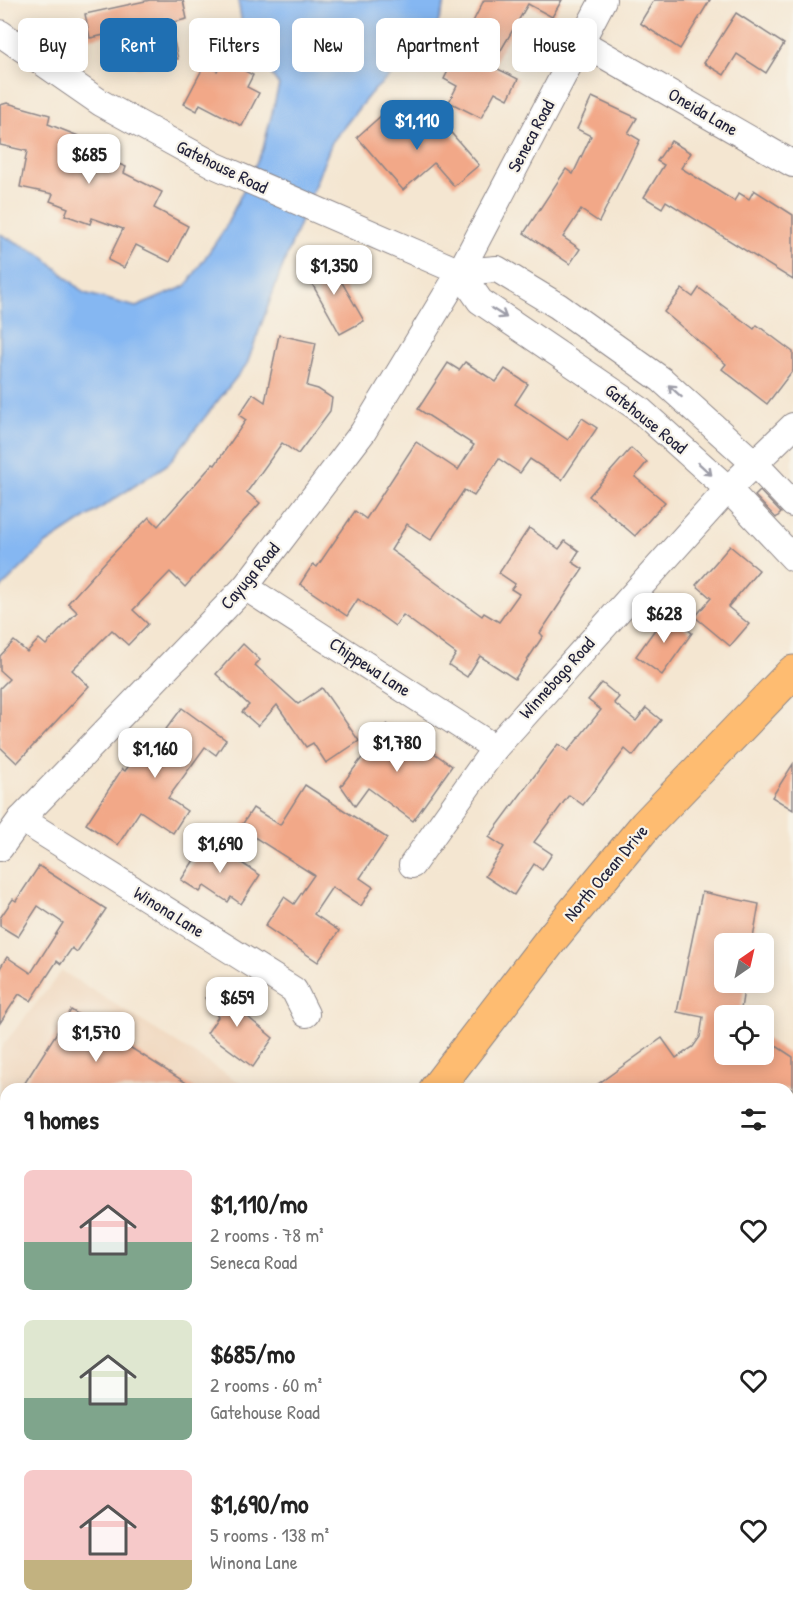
<!DOCTYPE html>
<html lang="en">
<head>
<meta charset="utf-8">
<style>
	:root { --surface:#fff; --page:#f2f2f2; --text:#222; --muted:#767676; --accent:#1f6fb2 }
	body { margin:0; font-family:"Patrick Hand",sans-serif; background:var(--page); color:var(--text); height:100vh; display:flex; flex-direction:column; font-size:22px; white-space:nowrap }
	* { box-sizing:border-box; margin:0 }
	p { font-size:20px; color:var(--muted) }
	.icon { flex:none; width:33px; height:33px; fill:none; stroke:currentColor; stroke-width:2; stroke-linecap:round; stroke-linejoin:round }
	.map { position:relative; flex:1; overflow:hidden }
	.drawer { position:absolute; left:0px; top:1083px; width:794px; height:534px; display:flex; flex-direction:column; background:var(--surface); border-radius:18px 18px 0 0; box-shadow:0 3px 15px #0003 }
	.drawer>* { flex:none }
	.banner { position:absolute; left:18px; top:18px; width:758px; height:54px; display:flex; gap:12px }
	.needle { width:39px; rotate:34deg }
	.controls { position:absolute; left:714px; top:933px; display:grid; gap:12px }
	.controls a { display:grid; place-items:center; width:60px; height:60px; border-radius:9px; background:var(--surface); box-shadow:0 3px 15px #0003; font-size:30px }
	.price { position:absolute; translate:-50% -51px; padding:0 14px; border-radius:12px; background:#fff; color:#222; font-size:20px; line-height:39px; filter:drop-shadow(0 2px 3px #0008) }
	.price::after { content:''; position:absolute; left:50%; top:36px; width:18px; height:14px; margin-left:-9px; background:inherit; clip-path:polygon(0 0,100% 0,50% 100%) }
	.price.active { background:var(--accent); color:#fff }
	ul { padding:0; list-style:none }
	li { display:flex; align-items:center; gap:18px; height:150px; padding:0 24px }
	li span { display:grid; place-items:center; flex:none; width:168px; height:120px; border-radius:9px; color:#555 }
	li>.icon { margin-inline-start:auto }
	span .icon { width:72px; height:72px; fill:#fffc; stroke-width:1 }
	li b { font-size:26px }
	h2 { display:flex; justify-content:space-between; align-items:center; height:72px; padding:0 24px; font-size:26px }
	.tag { padding:0 21px; border-radius:9px; background:var(--surface); box-shadow:0 3px 15px #0003; font-size:21px; line-height:54px }
	.tag.active { background:var(--accent); color:#fff }
	.map>svg:first-child { display:block }
	.built { fill:#f0d6bc }
	.green { fill:#a5d786; stroke:#647c60; stroke-width:1.5 }
	.sand { fill:#eeda9e; stroke:#887e6c; stroke-width:1.5 }
	.water { fill:#85b7f2; stroke:#546c96; stroke-width:1.5 }
	.building { fill:#f2a888 }
	.lines { fill:none; stroke-linecap:round; stroke-linejoin:round }
	.minor-casing { stroke:#8b8486; stroke-width:28 }
	.major-casing { stroke:#8b8486; stroke-width:35 }
	.minor { stroke:#fff; stroke-width:26 }
	.major { stroke:#febc71; stroke-width:33 }
	.oneway { stroke:#9c9ca7 }
	.labels { text-anchor:middle; stroke-width:4.5; stroke-linejoin:round; paint-order:stroke }
	.street-label { font-size:18px; fill:#22223b; stroke:#f7f3e8 }
</style>
</head>
<body>
<div class="map">
<svg width="793" height="1617" viewBox="0 0 793 1617">
	<rect width="100%" height="100%" fill="#f7f3e8"/>
	<filter id="ink" filterUnits="userSpaceOnUse"><feTurbulence type="fractalNoise" baseFrequency=".0167" numOctaves="2"/><feDisplacementMap in="SourceGraphic" scale="12" xChannelSelector="R" yChannelSelector="G"/><feConvolveMatrix kernelMatrix="1 2 1 2 8 2 1 2 1" color-interpolation-filters="sRGB"/></filter>
	<filter id="wash" filterUnits="userSpaceOnUse"><feTurbulence type="fractalNoise" baseFrequency=".008" numOctaves="4" result="noise"/><feDisplacementMap in="SourceGraphic" scale="24" xChannelSelector="R" yChannelSelector="G"/><feGaussianBlur stdDeviation="1.35" result="paint"/><feColorMatrix in="noise" values="0 0 0 0 0 0 0 0 0 0 0 0 0 0 0 0 0 1.4 0 .05"/><feComposite in="paint" operator="in"/></filter>
	<g filter="url(#wash)">
		<rect width="100%" height="100%" fill="#f4e6d1"/>
		<!-- built -->
		<polygon class="built" points="62,971 250,1089 6,1089 6,1594 0,1602 0,1049"/>
		<!-- green -->
		<g class="green">
			<polygon points="793,1411 793,1495 788,1499 788,1417"/>
			<polygon points="603,1611 694,1611 690,1617 590,1617"/>
		</g>
		<!-- sand -->
		<polygon class="sand" points="793,1495 793,1617 690,1617 694,1611 788,1611 788,1499"/>
		<!-- water -->
		<polygon class="water" points="238,0 446,0 433,37 370,94 332,142 280,273 247,364 168,464 46,544 0,589 0,234 42,255 84,293 136,307 186,286 224,230 263,149 279,85 244,36"/>
		<g id="blocks">
			<!-- building -->
			<g class="building">
				<polygon points="150,0 183,0 187,19 170,23 178,59 137,68 131,44 122,46 119,32 90,38 85,14"/>
				<polygon points="484,0 562,0 552,17 528,4 498,55 494,67 518,79 508,99 495,92 481,118 449,102 457,86 444,79"/>
				<polygon points="654,0 710,0 680,49 640,23"/>
				<polygon points="736,13 784,44 766,73 737,54 724,75 704,63"/>
				<polygon points="223,60 253,75 247,87 259,93 242,126 200,104 197,111 184,104 205,64 217,71"/>
				<polygon points="592,97 637,118 628,133 640,140 599,222 581,210 563,237 580,249 570,264 524,233 566,169 573,174 591,136 577,129"/>
				<polygon points="7,103 50,115 48,124 91,141 87,151 126,167 124,173 162,192 154,208 188,226 170,262 136,245 124,268 108,260 123,229 92,218 90,224 65,215 68,208 50,201 53,194 20,187 27,151 0,145 0,105"/>
				<polygon points="433,112 479,165 454,186 434,163 403,190 357,137 383,114 404,137"/>
				<polygon points="671,141 691,153 681,168 734,201 739,193 749,199 754,190 793,215 793,280 666,201 662,208 644,197 664,165 657,161"/>
				<polygon points="328,258 364,321 340,334 305,271"/>
				<polygon points="699,288 754,329 757,325 793,352 793,370 767,404 722,369 726,364 664,312 682,289 693,297"/>
				<polygon points="279,335 316,343 307,386 318,389 332,398 330,411 298,454 282,443 247,492 260,503 185,587 170,572 133,610 148,624 128,645 112,630 72,670 89,686 17,763 0,747 0,688 9,679 0,671 0,656 14,641 27,652 39,639 46,645 77,612 68,603 106,561 149,517 158,526 213,464 215,465 246,420 239,415 253,394 265,402"/>
				<polygon points="465,362 496,382 505,369 528,384 515,404 568,440 582,418 597,428 562,480 530,459 520,473 499,459 474,496 464,490 431,540 407,524 391,550 482,616 484,613 499,622 519,594 511,589 515,584 499,573 529,528 559,549 565,541 579,551 572,562 583,569 540,633 543,636 515,679 480,656 467,677 449,665 456,654 403,615 395,626 358,599 347,616 300,584 313,564 317,567 355,511 366,519 416,442 458,470 474,445 418,409 448,363 459,370"/>
				<polygon points="631,448 647,462 635,477 665,502 635,536 589,496"/>
				<polygon points="760,491 781,513 776,518 755,496"/>
				<polygon points="730,546 759,570 728,607 749,624 730,646 695,617 711,598 696,585"/>
				<polygon points="666,614 692,633 662,675 636,656"/>
				<polygon points="243,644 260,660 255,665 298,704 322,688 359,741 326,763 313,743 306,747 277,705 258,726 242,712 249,705 216,674"/>
				<polygon points="602,683 619,697 614,703 636,721 646,708 661,720 633,756 625,749 583,805 569,795 534,842 552,854 542,870 534,864 514,895 485,876 504,847 489,837 558,744 568,751 601,710 588,700"/>
				<polygon points="182,708 226,740 216,755 205,747 168,798 187,811 173,833 140,811 118,845 86,824 122,769 125,771 150,736 157,741"/>
				<polygon points="387,724 418,746 420,743 452,766 413,821 368,788 355,806 341,786"/>
				<polygon points="793,764 793,810 772,797"/>
				<polygon points="305,785 387,838 360,878 373,887 361,906 332,887 314,914 339,931 318,962 265,926 284,897 294,904 314,875 240,828 253,808 280,825"/>
				<polygon points="207,840 260,875 241,904 231,897 228,902 204,886 200,892 181,880"/>
				<polygon points="39,866 106,909 77,952 72,948 61,964 57,961 31,1001 19,994 0,1023 0,968 7,957 31,973 63,923 38,906 18,937 0,926 0,918 13,899 16,901"/>
				<polygon points="702,892 759,904 752,944 724,944 724,982 745,982 740,1016 724,1016 724,1054 764,1054 764,1038 793,1057 793,1089 591,1089 662,1038 676,1058 693,1047 700,1037 703,1017 677,1012"/>
				<polygon points="224,985 242,1012 273,1038 253,1067 207,1033 218,1017 205,998"/>
				<polygon points="71,1010 196,1089 21,1089"/>
			</g>
		</g>
	</g>
	<g filter="url(#ink)">
		<use href="#blocks" fill-opacity="0" stroke="#8b8486" stroke-width="1.5"/>
		<g class="lines">
			<!-- minor casing -->
			<g class="minor-casing">
				<g id="minor">
					<polyline points="0,33 101,103 214,165 460,272 497,269 558,306 662,380 754,463 793,504"/>
					<polyline points="581,42 793,164"/>
					<polyline points="460,272 480,301 639,409 728,489 793,558"/>
					<polyline points="245,587 495,748"/>
					<polyline points="21,819 294,990 306,1014"/>
					<polyline points="0,848 21,819 245,587 363,432 460,272 603,0"/>
					<polyline points="412,865 495,748 728,489 793,426"/>
				</g>
			</g>
			<!-- major casing -->
			<g class="major-casing">
				<g id="major">
					<polyline points="436,1089 553,937 646,825 793,672"/>
					<polyline points="11,1617 16,1611"/>
				</g>
			</g>
			<!-- minor -->
			<use href="#minor" class="minor"/>
			<!-- major -->
			<use href="#major" class="major"/>
		</g>
		<!-- one-way arrows -->
		<defs><path id="oneway-shaft" d="M-6 0H5M1.5-3L5.5 0L1.5 3" fill="none" stroke-width="1.6" stroke-linecap="round" stroke-linejoin="round" transform="scale(1.5)"/></defs>
		<g class="oneway">
			<use href="#oneway-shaft" transform="translate(499 313) rotate(32)"/>
			<use href="#oneway-shaft" transform="translate(675 391) rotate(-138)"/>
			<use href="#oneway-shaft" transform="translate(705 469) rotate(42)"/>
		</g>
	</g>
	<g class="labels">
		<!-- street labels -->
		<g class="street-label">
			<text transform="translate(703 112) rotate(30)" y="6">Oneida Lane</text>
			<text transform="translate(531 136) rotate(-62)" y="6">Seneca Road</text>
			<text transform="translate(222 167) rotate(26)" y="6">Gatehouse Road</text>
			<text transform="translate(646 419) rotate(39)" y="6">Gatehouse Road</text>
			<text transform="translate(250 576) rotate(-50)" y="6">Cayuga Road</text>
			<text transform="translate(370 667) rotate(33)" y="6">Chippewa Lane</text>
			<text transform="translate(557 678) rotate(-48)" y="6">Winnebago Road</text>
			<text transform="translate(606 873) rotate(-50)" y="6">North Ocean Drive</text>
			<text transform="translate(169 912) rotate(32)" y="6">Winona Lane</text>
		</g>
	</g>
</svg>
<div class="controls">
<a><svg class="needle" viewBox="-14 -14 28 28"><path d="M0-13l5 13h-10z" fill="#e53935"/><path d="M0 13l5-13h-10z" fill="#767676"/></svg></a>
<a><svg class="icon" aria-label="locate" viewBox="0 0 24 24"><circle cx="12" cy="12" r="6"/><path d="M12 2v4M12 18v4M2 12h4M18 12h4"/></svg></a>
</div>
<b class="price active" style="left:417px;top:151px">$1,110</b>
<b class="price" style="left:89px;top:185px">$685</b>
<b class="price" style="left:334px;top:296px">$1,350</b>
<b class="price" style="left:664px;top:644px">$628</b>
<b class="price" style="left:397px;top:773px">$1,780</b>
<b class="price" style="left:155px;top:779px">$1,160</b>
<b class="price" style="left:220px;top:874px">$1,690</b>
<b class="price" style="left:237px;top:1028px">$659</b>
<b class="price" style="left:96px;top:1063px">$1,570</b>
<div class="banner">
<a class="tag">Buy</a>
<a class="tag active">Rent</a>
<a class="tag">Filters</a>
<a class="tag">New</a>
<a class="tag">Apartment</a>
<a class="tag">House</a>
</div>
<section class="drawer">
<h2>9 homes<svg class="icon" aria-label="filters" viewBox="0 0 24 24"><path d="M4 7h16M4 17h16"/><circle cx="9" cy="7" r="2"/><circle cx="15" cy="17" r="2"/></svg></h2>
<ul>
<li><span style="background:linear-gradient(#f6c9c9 60%,#7fa58c 0)"><svg class="icon" aria-label="home" viewBox="0 0 24 24"><path d="M3 11l9-7 9 7M6 9v11h12V9"/></svg></span><div><b>$1,110/mo</b><p>2 rooms · 78 m²</p><p>Seneca Road</p></div><svg class="icon" aria-label="heart" viewBox="0 0 24 24"><path d="M12 20l-8-8c-3-5 5-10 8-4 3-6 11-1 8 4z"/></svg></li>
<li><span style="background:linear-gradient(#dfe7d0 65%,#7fa58c 0)"><svg class="icon" aria-label="home" viewBox="0 0 24 24"><path d="M3 11l9-7 9 7M6 9v11h12V9"/></svg></span><div><b>$685/mo</b><p>2 rooms · 60 m²</p><p>Gatehouse Road</p></div><svg class="icon" aria-label="heart" viewBox="0 0 24 24"><path d="M12 20l-8-8c-3-5 5-10 8-4 3-6 11-1 8 4z"/></svg></li>
<li><span style="background:linear-gradient(#f6c9c9 75%,#c2b280 0)"><svg class="icon" aria-label="home" viewBox="0 0 24 24"><path d="M3 11l9-7 9 7M6 9v11h12V9"/></svg></span><div><b>$1,690/mo</b><p>5 rooms · 138 m²</p><p>Winona Lane</p></div><svg class="icon" aria-label="heart" viewBox="0 0 24 24"><path d="M12 20l-8-8c-3-5 5-10 8-4 3-6 11-1 8 4z"/></svg></li>
</ul>
</section>
</div>
</body>
</html>
